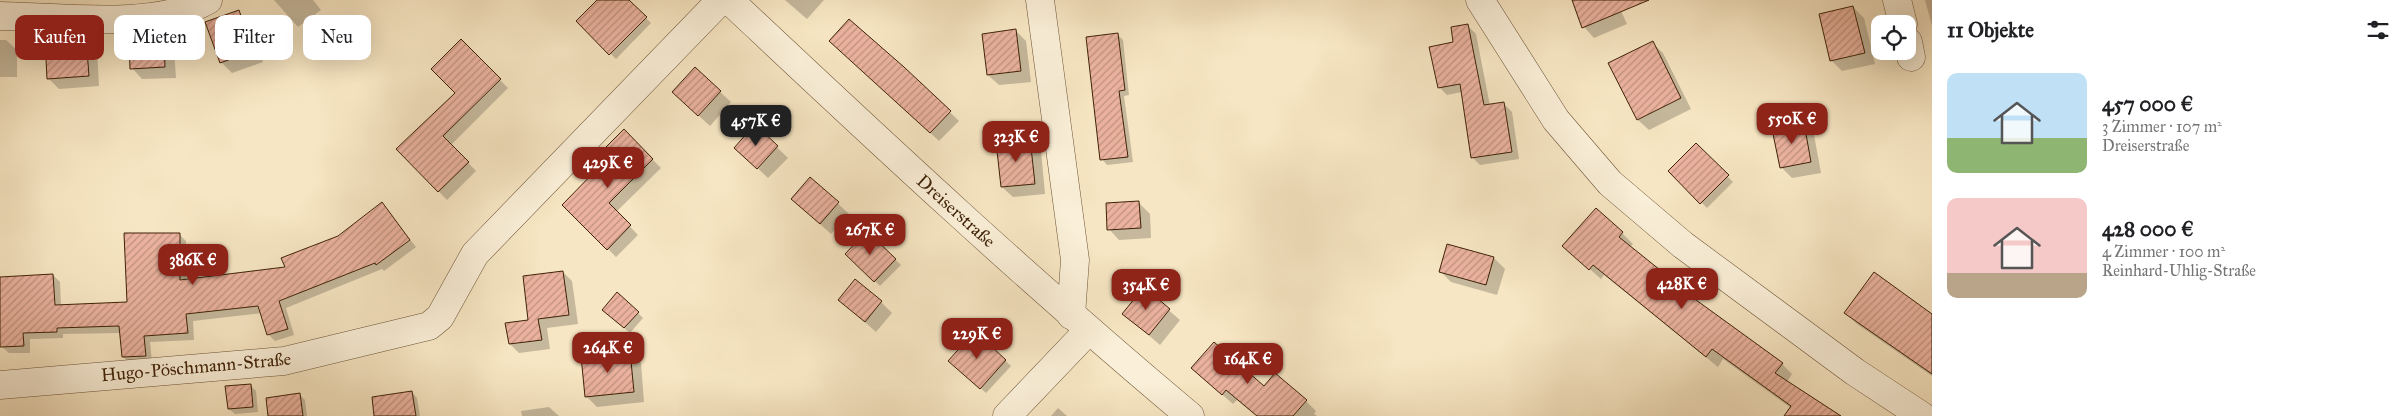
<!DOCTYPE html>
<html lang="de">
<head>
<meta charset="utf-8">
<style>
	:root { --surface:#fff; --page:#f6f6f6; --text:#202124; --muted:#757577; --accent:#8f2418 }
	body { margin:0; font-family:"IM FELL Great Primer",serif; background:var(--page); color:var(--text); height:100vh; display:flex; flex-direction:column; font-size:19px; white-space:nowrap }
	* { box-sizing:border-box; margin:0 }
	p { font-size:16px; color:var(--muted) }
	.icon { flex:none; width:28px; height:28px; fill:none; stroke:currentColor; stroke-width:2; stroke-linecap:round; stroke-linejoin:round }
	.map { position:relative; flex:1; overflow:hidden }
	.details { display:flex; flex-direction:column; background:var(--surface); width:475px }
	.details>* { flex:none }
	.guide { position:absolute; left:15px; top:15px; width:475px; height:45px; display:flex; gap:10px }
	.tools { position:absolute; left:1871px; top:15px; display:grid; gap:10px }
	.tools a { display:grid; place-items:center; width:45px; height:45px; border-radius:10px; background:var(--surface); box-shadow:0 5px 20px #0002; font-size:25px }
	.price { position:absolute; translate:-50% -42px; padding:0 11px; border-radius:10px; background:var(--accent); color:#fff; font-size:16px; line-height:32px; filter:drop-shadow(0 1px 2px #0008) }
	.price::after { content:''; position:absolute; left:50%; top:30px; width:15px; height:11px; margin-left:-8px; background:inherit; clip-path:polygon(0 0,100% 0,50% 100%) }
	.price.active { background:#222; color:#fff }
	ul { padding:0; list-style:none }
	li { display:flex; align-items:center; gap:15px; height:125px; padding:0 15px }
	li span { display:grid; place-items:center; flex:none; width:140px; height:100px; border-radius:10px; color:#555 }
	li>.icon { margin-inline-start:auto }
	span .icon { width:60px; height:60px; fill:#fffc; stroke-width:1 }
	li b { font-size:21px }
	h2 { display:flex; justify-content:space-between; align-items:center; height:60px; padding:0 15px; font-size:21px }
	.chip { padding:0 18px; border-radius:10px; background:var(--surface); box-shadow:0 5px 20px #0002; font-size:18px; line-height:45px }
	.chip.active { background:var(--accent); color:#fff }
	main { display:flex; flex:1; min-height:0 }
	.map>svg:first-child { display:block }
	.shadow { fill:#0003 }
	.building { fill:url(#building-hatch); stroke:#3f2207 }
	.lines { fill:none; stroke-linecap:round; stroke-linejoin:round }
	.minor-casing { stroke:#6d5336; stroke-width:29 }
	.minor { stroke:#faefd8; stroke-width:28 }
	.labels { text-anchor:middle; stroke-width:4; stroke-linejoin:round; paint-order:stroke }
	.street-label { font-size:18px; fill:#3f2207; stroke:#faefd8 }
</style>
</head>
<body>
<main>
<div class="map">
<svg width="1932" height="416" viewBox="0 0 1932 416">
	<defs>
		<pattern id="building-hatch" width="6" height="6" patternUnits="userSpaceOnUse" patternTransform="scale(1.25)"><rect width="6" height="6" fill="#ebb39f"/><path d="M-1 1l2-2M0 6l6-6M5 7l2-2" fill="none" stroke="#c09180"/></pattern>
	</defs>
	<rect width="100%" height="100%" fill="#f7e6c3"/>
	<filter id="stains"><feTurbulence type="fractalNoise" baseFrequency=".004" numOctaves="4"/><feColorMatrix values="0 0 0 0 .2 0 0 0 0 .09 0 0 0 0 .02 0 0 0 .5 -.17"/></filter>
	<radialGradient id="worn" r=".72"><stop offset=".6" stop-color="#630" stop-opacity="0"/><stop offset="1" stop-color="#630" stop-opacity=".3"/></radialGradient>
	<!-- shadow -->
	<g class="shadow">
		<polygon points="274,0 313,0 321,10 298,27"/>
		<polygon points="599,0 628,0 651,23 616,59 577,21"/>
		<polygon points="785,0 824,0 807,19"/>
		<polygon points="1573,0 1616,0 1627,24 1594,38 1584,27"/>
		<polygon points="1925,0 1932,0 1932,26"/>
		<polygon points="1853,7 1864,18 1875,64 1842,71 1832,61"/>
		<polygon points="238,12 249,23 263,62 232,73 221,62"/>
		<polygon points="1468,26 1476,34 1490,106 1504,104 1512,112 1519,159 1480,165 1472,157 1462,92 1447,95 1439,87 1455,43"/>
		<polygon points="1016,31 1026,41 1031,82 999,85 988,75"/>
		<polygon points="1118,35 1123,40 1129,95 1124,96 1133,162 1107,165 1102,159"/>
		<polygon points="86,38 97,49 99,86 59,89 48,78"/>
		<polygon points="163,38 174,49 176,78 142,79 132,68"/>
		<polygon points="0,40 6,40 17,50 17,77 0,77"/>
		<polygon points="461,41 508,88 451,145 476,171 447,200 398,149 456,93"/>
		<polygon points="1652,43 1663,53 1691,109 1649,130 1638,120 1610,64"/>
		<polygon points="840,49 904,68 959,121 939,141"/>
		<polygon points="720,92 731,102 710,126 685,103"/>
		<polygon points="1803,125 1814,135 1821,173 1792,178 1781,167"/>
		<polygon points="755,126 788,158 768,178 747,158"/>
		<polygon points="624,131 661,168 616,212 638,235 616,257 564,205 604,164"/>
		<polygon points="1030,140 1041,151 1045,194 1013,197 1002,187"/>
		<polygon points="1696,145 1733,182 1707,208 1670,171"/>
		<polygon points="811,178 849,214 831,234 792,199"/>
		<polygon points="1139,203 1150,214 1151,238 1119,240 1109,229"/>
		<polygon points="382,204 416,247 384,271 382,269 286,308 294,335 275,341 268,334 262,313 193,321 194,340 150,342 152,362 130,363 123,357 121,333 63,334 63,338 30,339 30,353 9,353 2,347 0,278 53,275 60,282 61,306 128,304 179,234 186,241 186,280 286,268 339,237"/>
		<polygon points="867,233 901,265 880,286 847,254"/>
		<polygon points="1622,233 1633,244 1630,247 1684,293 1782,364 1792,374 1787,382 1840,416 1785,416 1791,408 1723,359 1718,367 1604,275 1601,279 1575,256"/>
		<polygon points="1448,245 1494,258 1505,269 1497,295 1451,282 1440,271"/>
		<polygon points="563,272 572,281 578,324 547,328 550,349 519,353 510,344 506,324 530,321"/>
		<polygon points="1144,289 1180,320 1160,345 1124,314"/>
		<polygon points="840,300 881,302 892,313 876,332"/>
		<polygon points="638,313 643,318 630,333 609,315"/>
		<polygon points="1846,313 1932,314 1932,376 1857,324"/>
		<polygon points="975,333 1011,366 986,393 956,366"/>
		<polygon points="630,352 641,363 644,402 597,407 586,396"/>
		<polygon points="1203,378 1306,401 1316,411 1314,414 1317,416 1257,416 1237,400 1233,404"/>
		<polygon points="250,385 256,391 258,412 235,414 229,409"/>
		<polygon points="412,392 417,398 420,416 376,416"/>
		<polygon points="299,394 305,400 307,416 270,416"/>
		<polygon points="549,407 559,416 522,416 521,411"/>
		<polygon points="1058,408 1067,416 1051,416"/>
	</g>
	<!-- building -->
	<g class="building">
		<polygon points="597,0 629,0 647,17 609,55 576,21"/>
		<polygon points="1572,0 1649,0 1582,28"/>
		<polygon points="1853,6 1865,53 1830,61 1819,14"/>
		<polygon points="239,10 253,51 220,63 205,22"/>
		<polygon points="849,19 904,67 951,111 930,133 829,41"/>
		<polygon points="1468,24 1484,105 1504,102 1512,152 1471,158 1460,84 1438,88 1429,47 1453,42 1451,27"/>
		<polygon points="1016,29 1021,71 987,75 982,34"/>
		<polygon points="1118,33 1125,90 1119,91 1128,157 1100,160 1086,37"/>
		<polygon points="86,37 89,76 47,79 45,39"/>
		<polygon points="164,37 165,67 130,69 129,38"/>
		<polygon points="461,39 501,79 443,136 469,162 438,192 396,149 455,93 431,69"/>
		<polygon points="1653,41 1681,98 1637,120 1608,63"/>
		<polygon points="695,67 721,91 698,116 672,92"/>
		<polygon points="1804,123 1811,162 1780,168 1772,129"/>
		<polygon points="755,124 778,146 757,169 734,148"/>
		<polygon points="624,129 653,159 609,203 631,225 607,250 562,205 602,164 595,158"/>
		<polygon points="1030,138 1035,184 1001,187 996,142"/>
		<polygon points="1696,143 1729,175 1700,204 1668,171"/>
		<polygon points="810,177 839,202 820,224 791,199"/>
		<polygon points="1139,201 1141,228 1107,230 1106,203"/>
		<polygon points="382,202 410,240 376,265 375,263 279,301 288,329 267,335 258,306 186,314 188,333 144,336 146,356 122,357 119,326 57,328 57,332 23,333 24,346 0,347 0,277 53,274 55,305 127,302 124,233 180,233 180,280 285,267 281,258 338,236"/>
		<polygon points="1596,208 1623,232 1619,237 1675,282 1674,284 1783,363 1775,373 1841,416 1784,416 1791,406 1712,349 1706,357 1593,265 1589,270 1562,246"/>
		<polygon points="867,231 896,259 874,282 845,254"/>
		<polygon points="1447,244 1494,257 1486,285 1439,272"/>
		<polygon points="563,271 569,315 538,319 542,340 509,344 505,323 528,320 523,276"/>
		<polygon points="1874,272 1932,314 1932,374 1844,313"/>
		<polygon points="855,279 882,301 865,322 838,300"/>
		<polygon points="1144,287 1170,309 1149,335 1122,314"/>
		<polygon points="617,292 639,312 624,328 602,310"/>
		<polygon points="975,331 1006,360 980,389 948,361"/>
		<polygon points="1214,342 1264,386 1275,373 1307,400 1293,416 1257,416 1226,390 1222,395 1191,368"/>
		<polygon points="630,351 634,392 585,397 581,356"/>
		<polygon points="251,384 253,407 228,409 225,386"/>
		<polygon points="412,391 416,416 374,416 372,397"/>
		<polygon points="300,393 303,416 268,416 266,398"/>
	</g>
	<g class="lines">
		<!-- minor casing -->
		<g class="minor-casing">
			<g id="minor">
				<path d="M 729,0 C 880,142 1031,283 1190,416"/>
				<polyline points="1040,0 1075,260 1071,315"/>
				<polyline points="1480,0 1556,120 1610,183 1683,245 1855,372 1922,416"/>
				<polyline points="1897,0 1903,24"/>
				<path d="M 0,16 C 60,17 156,30 208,0"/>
				<polyline points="1908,42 1911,57"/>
				<polyline points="0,385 284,361 429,326 440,317 475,254 721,0"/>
				<polyline points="1007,416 1088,331"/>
			</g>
		</g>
		<!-- minor -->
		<use href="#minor" class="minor"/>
	</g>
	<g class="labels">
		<!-- street labels -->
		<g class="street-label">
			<text transform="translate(956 211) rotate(42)" y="6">Dreiserstraße</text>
			<text transform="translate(196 367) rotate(-5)" y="6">Hugo-Pöschmann-Straße</text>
		</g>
	</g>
	<rect width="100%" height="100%" filter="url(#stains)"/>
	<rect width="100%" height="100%" fill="url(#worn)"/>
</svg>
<div class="tools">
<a><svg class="icon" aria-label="locate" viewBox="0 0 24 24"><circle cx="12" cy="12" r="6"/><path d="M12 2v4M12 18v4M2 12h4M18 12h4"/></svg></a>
</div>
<b class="price" style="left:1792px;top:145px">550K €</b>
<b class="price active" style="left:756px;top:147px">457K €</b>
<b class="price" style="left:1016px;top:163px">323K €</b>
<b class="price" style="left:608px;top:189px">429K €</b>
<b class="price" style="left:870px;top:256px">267K €</b>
<b class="price" style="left:193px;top:286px">386K €</b>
<b class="price" style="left:1682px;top:310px">428K €</b>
<b class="price" style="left:1146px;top:311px">354K €</b>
<b class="price" style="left:977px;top:360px">229K €</b>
<b class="price" style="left:608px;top:374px">264K €</b>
<b class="price" style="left:1248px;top:385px">164K €</b>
<div class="guide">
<a class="chip active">Kaufen</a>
<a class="chip">Mieten</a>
<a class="chip">Filter</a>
<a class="chip">Neu</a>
</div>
</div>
<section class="details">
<h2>11 Objekte<svg class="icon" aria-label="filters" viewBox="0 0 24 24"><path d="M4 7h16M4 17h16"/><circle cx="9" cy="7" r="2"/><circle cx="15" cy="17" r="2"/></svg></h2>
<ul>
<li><span style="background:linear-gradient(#bfe0f5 65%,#8fb573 0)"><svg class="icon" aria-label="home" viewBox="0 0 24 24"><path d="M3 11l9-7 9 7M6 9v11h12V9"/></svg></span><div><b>457 000 €</b><p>3 Zimmer · 107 m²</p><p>Dreiserstraße</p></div></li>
<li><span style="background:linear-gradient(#f6c9c9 75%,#b9a48a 0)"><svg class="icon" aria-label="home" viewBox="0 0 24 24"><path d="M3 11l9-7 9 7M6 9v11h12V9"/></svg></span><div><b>428 000 €</b><p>4 Zimmer · 100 m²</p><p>Reinhard-Uhlig-Straße</p></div></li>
</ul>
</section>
</main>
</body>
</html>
